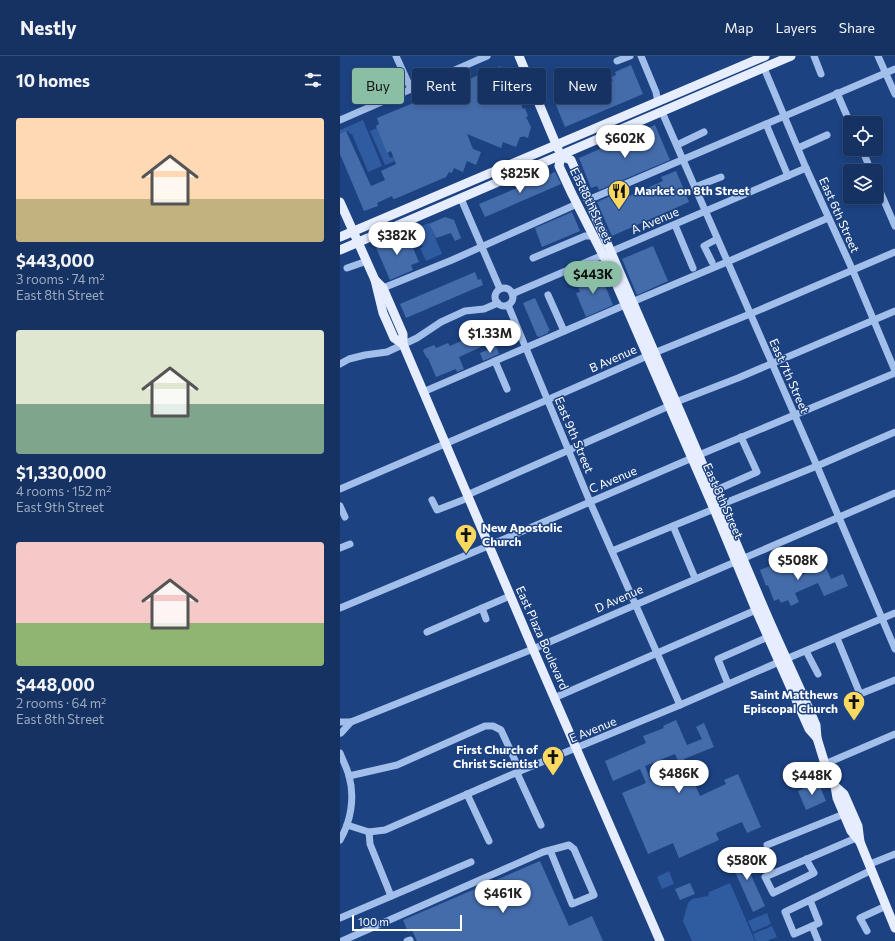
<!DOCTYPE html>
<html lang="en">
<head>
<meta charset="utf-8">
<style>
	:root { --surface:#153262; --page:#1e3a68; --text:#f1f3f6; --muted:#9daabe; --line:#344d77; --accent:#8abfa5 }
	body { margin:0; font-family:Commissioner,sans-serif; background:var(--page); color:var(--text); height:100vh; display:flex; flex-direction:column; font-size:15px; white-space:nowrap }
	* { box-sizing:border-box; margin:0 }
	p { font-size:13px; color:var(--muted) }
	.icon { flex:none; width:22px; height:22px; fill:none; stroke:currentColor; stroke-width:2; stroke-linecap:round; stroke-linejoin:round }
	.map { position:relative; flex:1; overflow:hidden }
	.sheet { display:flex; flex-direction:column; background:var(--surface); width:340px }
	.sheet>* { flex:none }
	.hud { position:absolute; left:12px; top:12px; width:380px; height:36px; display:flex; gap:8px }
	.tools { position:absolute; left:503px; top:60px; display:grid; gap:8px }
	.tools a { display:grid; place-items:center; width:40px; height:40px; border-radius:4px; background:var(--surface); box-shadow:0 2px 6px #0003,0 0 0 1px var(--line); font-size:20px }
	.scale { position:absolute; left:12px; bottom:10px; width:110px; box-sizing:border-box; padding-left:4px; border:2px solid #fff; border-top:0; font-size:11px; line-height:14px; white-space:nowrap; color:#fff; -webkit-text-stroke:3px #1c4282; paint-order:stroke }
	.price { position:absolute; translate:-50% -34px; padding:0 9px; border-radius:14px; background:#fff; color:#222; font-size:13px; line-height:26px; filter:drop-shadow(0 1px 2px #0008) }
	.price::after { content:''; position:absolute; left:50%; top:24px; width:12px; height:9px; margin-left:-6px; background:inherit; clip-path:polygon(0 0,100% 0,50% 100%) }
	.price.current { background:var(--accent); color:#111 }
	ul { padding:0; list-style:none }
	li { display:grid; align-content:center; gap:8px; height:212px; padding:0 16px }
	li span { display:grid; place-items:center; height:124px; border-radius:4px; color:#555 }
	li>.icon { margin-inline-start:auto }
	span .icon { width:72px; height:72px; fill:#fffc; stroke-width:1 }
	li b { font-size:17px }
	h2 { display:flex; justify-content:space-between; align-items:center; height:48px; padding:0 16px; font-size:17px }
	.chip { padding:0 14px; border-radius:4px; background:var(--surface); box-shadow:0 2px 6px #0003,0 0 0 1px var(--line); font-size:14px; line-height:36px }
	.chip.current { background:var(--accent); color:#111 }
	header { display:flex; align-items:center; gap:24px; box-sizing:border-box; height:56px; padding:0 20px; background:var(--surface); border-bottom:1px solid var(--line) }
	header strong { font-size:19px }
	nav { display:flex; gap:22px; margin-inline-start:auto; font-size:14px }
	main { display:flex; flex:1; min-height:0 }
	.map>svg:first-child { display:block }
	.green { fill:#2f5ba1 }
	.building { fill:#446cab; fill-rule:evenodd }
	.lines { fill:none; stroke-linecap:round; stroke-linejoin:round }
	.minor { stroke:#a2beea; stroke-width:7 }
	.major { stroke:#e5edfe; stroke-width:9 }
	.labels { text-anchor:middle; stroke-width:3; stroke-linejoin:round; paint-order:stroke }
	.poi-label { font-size:12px; font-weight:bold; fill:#fff; stroke:#1c4282; text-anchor:start }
	.street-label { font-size:12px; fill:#fff; stroke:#1c4282 }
</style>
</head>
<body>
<header>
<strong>Nestly</strong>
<nav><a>Map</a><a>Layers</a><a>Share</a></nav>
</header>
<main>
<section class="sheet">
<h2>10 homes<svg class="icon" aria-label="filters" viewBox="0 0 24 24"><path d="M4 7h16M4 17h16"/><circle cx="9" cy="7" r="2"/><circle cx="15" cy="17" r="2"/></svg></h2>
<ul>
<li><span style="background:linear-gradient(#ffd9b3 65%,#c2b280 0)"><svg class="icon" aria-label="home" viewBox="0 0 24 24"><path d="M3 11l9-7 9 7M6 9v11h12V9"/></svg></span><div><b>$443,000</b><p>3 rooms · 74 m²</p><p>East 8th Street</p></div></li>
<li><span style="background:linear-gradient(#dfe7d0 60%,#7fa58c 0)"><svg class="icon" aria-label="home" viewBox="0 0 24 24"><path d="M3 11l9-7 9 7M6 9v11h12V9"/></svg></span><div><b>$1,330,000</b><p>4 rooms · 152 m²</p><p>East 9th Street</p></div></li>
<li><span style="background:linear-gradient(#f6c9c9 65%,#8fb573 0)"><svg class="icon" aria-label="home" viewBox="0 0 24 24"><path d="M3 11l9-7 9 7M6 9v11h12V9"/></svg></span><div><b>$448,000</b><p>2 rooms · 64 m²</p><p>East 8th Street</p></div></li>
</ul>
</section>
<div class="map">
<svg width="555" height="885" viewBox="0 0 555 885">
	<rect width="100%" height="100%" fill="#1c4282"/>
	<!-- green -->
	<g class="green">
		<polygon points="23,64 42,110 28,116 12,78 10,78 8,75 0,78 0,74"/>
		<polygon points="37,72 50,102 53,101 55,105 45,109 30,75"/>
		<polygon points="89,167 102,198 86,205 80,192 83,191 76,174 74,173"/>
		<polygon points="329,815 334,828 322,833 317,821"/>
		<polygon points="390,827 415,885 352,885 343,865 348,847 352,843 368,840 369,836"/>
		<polygon points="427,857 431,868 413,876 408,865"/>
		<polygon points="432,870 437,881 427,885 416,885 413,878"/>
	</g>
	<!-- building -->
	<g class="building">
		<polygon points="291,9 303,38 225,71 214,44 230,38 227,30 232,27 238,41 273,25 271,21 276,19 275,16"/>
		<polygon points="160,10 163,15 166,14 183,53 185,52 188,60 186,61 191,71 188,82 183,80 183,81 180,81 176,91 163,86 161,92 127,78 133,93 141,96 136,109 127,105 123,116 114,112 112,117 109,116 106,121 57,142 53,143 52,140 37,147 38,150 24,155 0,98 0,78 6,75 31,130 45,124 41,115 56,108 51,95 47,97 36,70 39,68 37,62 78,45 81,47 84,47 86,45 87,41"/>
		<polygon points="315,69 330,104 259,134 257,130 251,132 239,102"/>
		<polygon points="336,115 349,146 272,180 257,146 282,135 285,142 323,125 321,121"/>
		<polygon points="215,116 221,128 145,161 139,148"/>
		<polygon points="232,156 240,175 202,191 195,172"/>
		<polygon points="105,161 114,164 121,182 115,185 111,177 96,182 89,168"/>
		<polygon points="66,176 79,206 71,209 73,214 50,224 35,189"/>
		<polygon points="313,190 328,225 297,239 282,203"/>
		<polygon points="135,216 138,224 141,223 143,229 66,262 60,248"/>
		<polygon points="257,217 260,226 263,225 273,249 246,261 236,237 240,236 236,226"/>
		<polygon points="195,242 210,275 208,275 208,277 199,281 197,280 183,247"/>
		<polygon points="153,266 155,271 157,271 161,282 153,285 147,280 143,271"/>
		<polygon points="132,280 133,284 137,282 141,291 119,301 124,313 117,316 116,313 96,321 88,302 87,302 83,295 84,293 94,289 96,292 108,287 110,290"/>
		<polygon points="156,290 159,298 143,305 140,297"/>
		<polygon points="454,500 462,519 485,510 491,523 503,518 508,530 484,540 478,527 455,537 459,546 451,550 448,544 441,547 439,543 434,545 428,529 426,530 420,514"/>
		<path d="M 336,664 L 347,689 L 362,683 L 356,671 L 364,667 L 374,691 L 344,703 L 360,740 L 386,728 L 384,724 L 398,718 L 421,771 L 407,777 L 402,766 L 376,777 L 379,784 L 339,802 L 333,787 L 308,798 L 282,737 L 306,727 L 300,713 L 273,725 L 265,705 L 306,687 L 303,680 L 324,672 L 323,670 ZM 335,698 L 341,712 L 311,725 L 305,710 Z"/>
		<polygon points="478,726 486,745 466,754 458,735"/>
		<polygon points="400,795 425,850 413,856 388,800"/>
		<polygon points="200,805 229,870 252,860 263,885 77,885 72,874 68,876 63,864"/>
		<polygon points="350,827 355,838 340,844 335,833"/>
	</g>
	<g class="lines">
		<!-- minor -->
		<g class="minor">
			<polyline points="56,0 71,33"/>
			<polyline points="301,0 316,36 318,46"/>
			<polyline points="474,0 481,18"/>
			<polyline points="538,0 555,38"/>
			<polyline points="277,5 290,0"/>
			<polyline points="424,12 466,112 513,215 555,315"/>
			<polyline points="77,31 82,42"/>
			<polyline points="497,37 510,67"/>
			<polyline points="322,56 477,410 555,593"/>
			<polyline points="0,64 147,0"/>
			<polyline points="426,68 448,120"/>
			<polyline points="337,89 364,76"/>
			<polyline points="458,92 487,79"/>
			<polyline points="522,93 531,115"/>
			<polyline points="536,126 555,170"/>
			<polyline points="355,131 381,121"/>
			<polyline points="248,144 555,13"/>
			<polyline points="122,145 160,233"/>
			<polyline points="335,169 353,212"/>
			<polyline points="193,202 245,180 254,180"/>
			<polyline points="372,206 364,190 377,183"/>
			<polyline points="7,212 27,205"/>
			<polyline points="43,232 112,204 237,148"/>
			<circle cx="164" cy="241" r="9"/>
			<polyline points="172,238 466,112"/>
			<polyline points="208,239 224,275"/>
			<polyline points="292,246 387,206 488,162"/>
			<polyline points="168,249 250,446 340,649"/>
			<polyline points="155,305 167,333"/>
			<polyline points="0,308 9,303 25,299 47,296 77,282 101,266 125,255 144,253 158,247"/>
			<polyline points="83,336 285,249"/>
			<polyline points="336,346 398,322 555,255"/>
			<polyline points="0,433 207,344 314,297 410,258 555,196"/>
			<polyline points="374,435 417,416 401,381"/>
			<polyline points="127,439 329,350"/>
			<polyline points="92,444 97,454 128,442"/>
			<polyline points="380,449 477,410 555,376"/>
			<polyline points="0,450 5,461"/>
			<polyline points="333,470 355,522"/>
			<polyline points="0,492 10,488"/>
			<polyline points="272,495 374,453"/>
			<polyline points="0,552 148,490 359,399 555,317"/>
			<polyline points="142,552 146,563"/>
			<polyline points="87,576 170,540"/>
			<polyline points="497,582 520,638 555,624"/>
			<polyline points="466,595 478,618"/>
			<polyline points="446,603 555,557"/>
			<polyline points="388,628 378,603 428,581"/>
			<polyline points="214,642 416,554"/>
			<polyline points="0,666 11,666 193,593 555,437"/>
			<polyline points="1,677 11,666"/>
			<path d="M 0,697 C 3,705 7,712 9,720 C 15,741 11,765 0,784"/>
			<polyline points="485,708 555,678"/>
			<polyline points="177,717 201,769"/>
			<polyline points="9,720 57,709 145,670 153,670 161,674 180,715"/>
			<polyline points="466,721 486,712"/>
			<polyline points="127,738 149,785"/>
			<polyline points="7,769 29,776 45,774 180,715 340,649 439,606"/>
			<polyline points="29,776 30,788 51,840"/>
			<polyline points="427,789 504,758"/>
			<polyline points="466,803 474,817 433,837 425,821 516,782"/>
			<polyline points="530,808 555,798"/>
			<polyline points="470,844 479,867 454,878 445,856 532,814"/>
			<polyline points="0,862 131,806"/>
			<polyline points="472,870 478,885"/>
			<polyline points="527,875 520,862 546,850"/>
			<polyline points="2,885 203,796 229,789 234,793 254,839 232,848 210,794"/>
			<polyline points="67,885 70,884"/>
		</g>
		<!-- major -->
		<g class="major">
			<polyline points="179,0 218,93"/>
			<path d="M 221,100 L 231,104 C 296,252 360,401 423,550 C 440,590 459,629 476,669 L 477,682 L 485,708 L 495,730 L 497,742 L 511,775 L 520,786"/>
			<polyline points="221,100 219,110 232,138 268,209 374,453 416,554 469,673 477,682"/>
			<polyline points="0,146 35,224 43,257 54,282 63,288"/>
			<polyline points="0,181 425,0"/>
			<polyline points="0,194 451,0"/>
			<polyline points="35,224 43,232 63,278 63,288 193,593 320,885"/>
			<polyline points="495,730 504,738 518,770 520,786 555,872"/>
		</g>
	</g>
	<!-- icons -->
	<defs>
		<g id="restaurant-pin" transform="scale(1.15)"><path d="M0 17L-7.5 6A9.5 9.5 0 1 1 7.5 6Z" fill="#fbd85f" stroke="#1c4282"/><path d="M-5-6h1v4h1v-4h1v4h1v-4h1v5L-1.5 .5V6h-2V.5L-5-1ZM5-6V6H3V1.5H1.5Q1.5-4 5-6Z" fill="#111"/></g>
		<g id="church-pin" transform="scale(1.15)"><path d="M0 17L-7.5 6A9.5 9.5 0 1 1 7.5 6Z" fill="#fbd85f" stroke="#1c4282"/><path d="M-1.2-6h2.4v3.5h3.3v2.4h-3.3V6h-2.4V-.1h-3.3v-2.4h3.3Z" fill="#111"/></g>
	</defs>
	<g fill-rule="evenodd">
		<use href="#restaurant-pin" x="279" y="135"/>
		<use href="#church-pin" x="126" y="479"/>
		<use href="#church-pin" x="514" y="646"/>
		<use href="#church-pin" x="213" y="701"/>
	</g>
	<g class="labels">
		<!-- poi labels -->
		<g class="poi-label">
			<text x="294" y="139">Market on 8th Street</text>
			<text x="142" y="476">New Apostolic<tspan x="142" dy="14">Church</tspan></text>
			<text x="498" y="643" text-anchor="end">Saint Matthews<tspan x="498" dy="14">Episcopal Church</tspan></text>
			<text x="198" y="698" text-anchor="end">First Church of<tspan x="198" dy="14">Christ Scientist</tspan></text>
		</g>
		<!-- street labels -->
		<g class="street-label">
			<text transform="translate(251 149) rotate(64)" y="4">East 8th Street</text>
			<text transform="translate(499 159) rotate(66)" y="4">East 6th Street</text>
			<text transform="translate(315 165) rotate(-23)" y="4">A Avenue</text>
			<text transform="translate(273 303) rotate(-24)" y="4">B Avenue</text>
			<text transform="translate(449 320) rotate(66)" y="4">East 7th Street</text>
			<text transform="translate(234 379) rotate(67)" y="4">East 9th Street</text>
			<text transform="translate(273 424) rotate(-23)" y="4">C Avenue</text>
			<text transform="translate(383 445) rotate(66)" y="4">East 8th Street</text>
			<text transform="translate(279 543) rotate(-24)" y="4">D Avenue</text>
			<text transform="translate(202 582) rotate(66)" y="4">East Plaza Boulevard</text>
			<text transform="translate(253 674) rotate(-22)" y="4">E Avenue</text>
		</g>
	</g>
</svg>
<div class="tools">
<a><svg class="icon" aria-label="locate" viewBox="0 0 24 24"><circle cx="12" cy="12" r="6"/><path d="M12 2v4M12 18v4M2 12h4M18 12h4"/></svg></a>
<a><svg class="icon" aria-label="layers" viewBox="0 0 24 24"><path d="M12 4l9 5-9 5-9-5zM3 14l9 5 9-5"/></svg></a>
</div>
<div class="scale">100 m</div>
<b class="price" style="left:285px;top:103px">$602K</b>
<b class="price" style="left:180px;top:138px">$825K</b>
<b class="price" style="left:57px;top:200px">$382K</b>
<b class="price current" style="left:253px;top:239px">$443K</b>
<b class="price" style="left:150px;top:298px">$1.33M</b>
<b class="price" style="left:458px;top:525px">$508K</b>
<b class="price" style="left:339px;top:738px">$486K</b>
<b class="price" style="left:472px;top:740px">$448K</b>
<b class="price" style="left:407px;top:825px">$580K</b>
<b class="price" style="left:163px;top:858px">$461K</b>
<div class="hud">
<a class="chip current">Buy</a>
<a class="chip">Rent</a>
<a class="chip">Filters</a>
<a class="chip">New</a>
</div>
</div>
</main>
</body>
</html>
